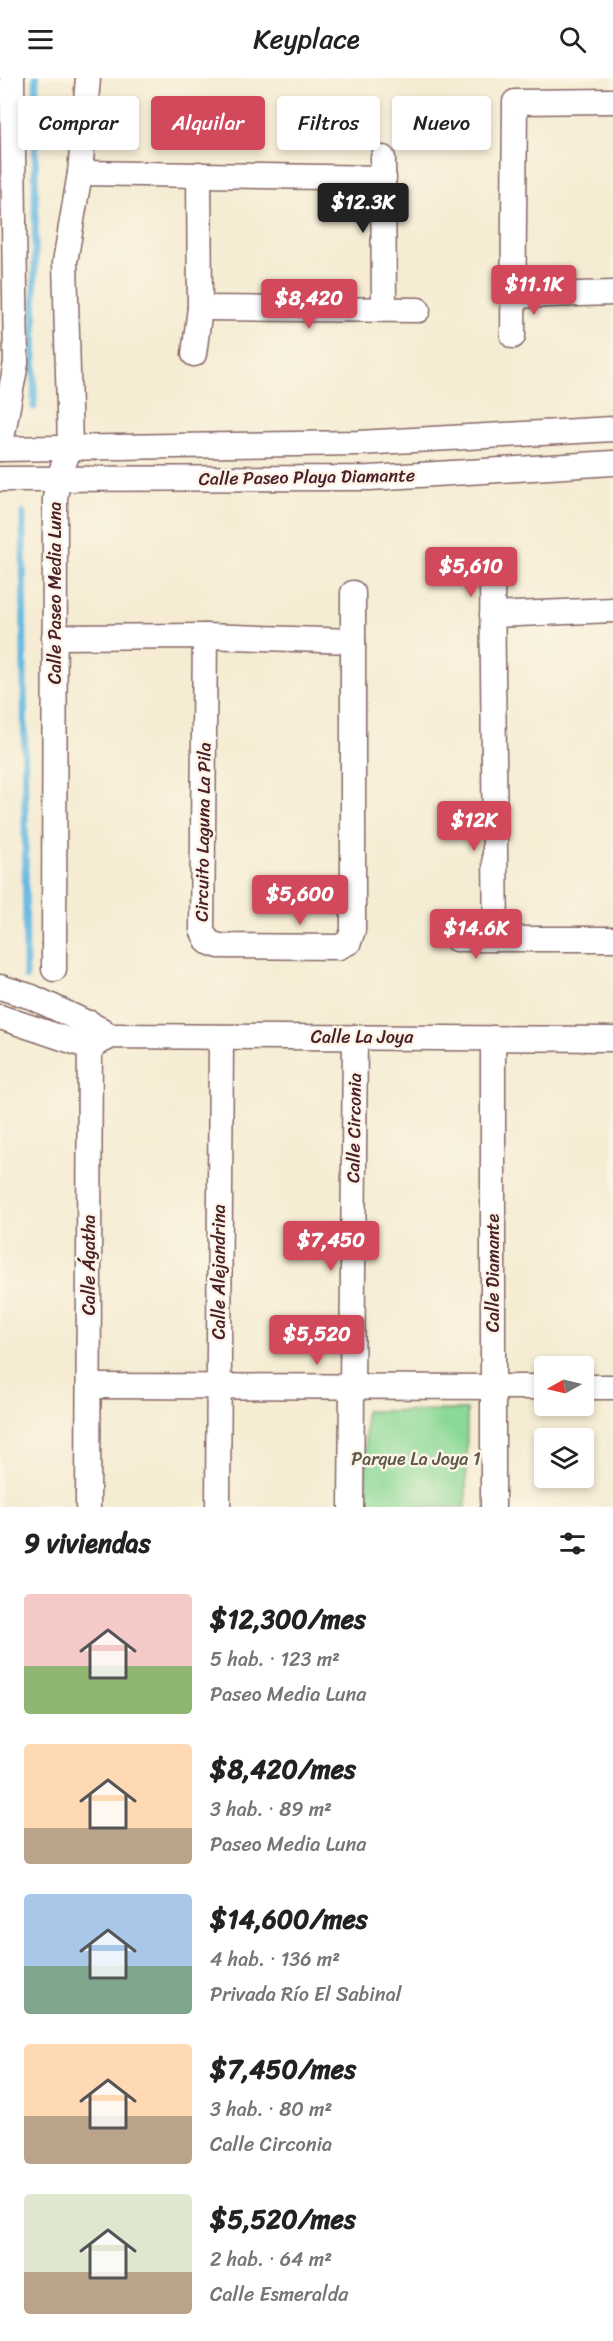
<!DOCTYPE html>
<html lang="es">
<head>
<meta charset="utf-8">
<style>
	:root { --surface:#fff; --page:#f2f2f2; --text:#222; --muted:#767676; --accent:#d1495b }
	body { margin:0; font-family:Sriracha,sans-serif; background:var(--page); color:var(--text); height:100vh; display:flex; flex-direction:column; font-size:22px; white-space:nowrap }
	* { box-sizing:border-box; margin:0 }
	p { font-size:20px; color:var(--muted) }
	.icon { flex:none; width:33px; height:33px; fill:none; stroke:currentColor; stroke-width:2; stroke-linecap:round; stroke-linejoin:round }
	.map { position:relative; height:1429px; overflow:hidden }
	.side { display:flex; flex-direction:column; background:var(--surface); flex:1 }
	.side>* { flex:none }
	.top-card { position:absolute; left:18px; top:18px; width:578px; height:54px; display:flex; gap:12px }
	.needle { width:39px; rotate:262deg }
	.controls { position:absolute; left:534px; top:1278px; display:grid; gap:12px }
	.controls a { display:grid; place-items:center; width:60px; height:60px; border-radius:6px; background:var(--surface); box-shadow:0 3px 9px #0003; font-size:30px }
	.price { position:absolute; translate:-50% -51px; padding:0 14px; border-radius:6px; background:var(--accent); color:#fff; font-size:20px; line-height:39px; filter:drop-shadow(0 2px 3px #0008) }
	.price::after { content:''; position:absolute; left:50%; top:36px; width:18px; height:14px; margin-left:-9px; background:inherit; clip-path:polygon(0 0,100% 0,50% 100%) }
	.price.current { background:#222; color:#fff }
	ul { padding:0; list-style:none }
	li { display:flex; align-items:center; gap:18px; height:150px; padding:0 24px }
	li span { display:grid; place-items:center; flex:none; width:168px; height:120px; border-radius:6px; color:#555 }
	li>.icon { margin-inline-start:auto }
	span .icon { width:72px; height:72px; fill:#fffc; stroke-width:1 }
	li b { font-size:26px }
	h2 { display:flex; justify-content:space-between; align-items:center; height:72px; padding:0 24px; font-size:26px }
	.pill { padding:0 21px; border-radius:6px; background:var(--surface); box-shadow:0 3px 9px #0003; font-size:21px; line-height:54px }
	.pill.current { background:var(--accent); color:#fff }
	header { display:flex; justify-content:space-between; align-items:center; height:78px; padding:0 24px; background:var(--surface); font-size:27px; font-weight:600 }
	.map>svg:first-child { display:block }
	.green { fill:#8bd997; stroke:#6a7c61; stroke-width:1.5 }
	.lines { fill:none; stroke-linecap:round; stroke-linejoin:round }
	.stream { stroke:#65b9e1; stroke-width:7 }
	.minor-casing { stroke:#866766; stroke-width:27 }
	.minor { stroke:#fff; stroke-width:24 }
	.labels { text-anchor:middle; stroke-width:5; stroke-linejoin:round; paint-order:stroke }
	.street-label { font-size:18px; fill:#4a1f2b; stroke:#fcf5e5 }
	.park-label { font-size:18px; fill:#5e574b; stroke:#fcf5e5 }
</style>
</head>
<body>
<header><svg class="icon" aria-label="menu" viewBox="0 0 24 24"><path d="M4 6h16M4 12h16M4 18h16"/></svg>Keyplace<svg class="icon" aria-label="search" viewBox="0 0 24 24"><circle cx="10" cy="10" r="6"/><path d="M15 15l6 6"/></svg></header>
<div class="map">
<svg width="613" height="1429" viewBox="0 0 613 1429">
	<rect width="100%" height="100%" fill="#fcf5e5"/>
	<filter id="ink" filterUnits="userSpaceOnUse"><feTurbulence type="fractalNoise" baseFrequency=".0167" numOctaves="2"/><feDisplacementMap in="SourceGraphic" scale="12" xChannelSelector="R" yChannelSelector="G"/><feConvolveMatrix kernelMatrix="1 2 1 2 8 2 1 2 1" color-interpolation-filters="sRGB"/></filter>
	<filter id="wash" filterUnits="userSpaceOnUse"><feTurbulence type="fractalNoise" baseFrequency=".008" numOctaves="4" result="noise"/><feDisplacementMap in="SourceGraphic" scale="24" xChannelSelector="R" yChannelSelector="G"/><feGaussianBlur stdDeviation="1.35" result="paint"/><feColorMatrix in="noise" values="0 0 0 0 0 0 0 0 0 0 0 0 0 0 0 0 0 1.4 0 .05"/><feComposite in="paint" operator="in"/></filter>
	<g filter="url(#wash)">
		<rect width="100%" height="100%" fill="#f5ecd3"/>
		<!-- green -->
		<polygon class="green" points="467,1332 466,1429 366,1429 365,1333"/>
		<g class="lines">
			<!-- stream -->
			<g class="stream">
				<polyline points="34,329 36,0"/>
				<polyline points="23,435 26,899"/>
			</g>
		</g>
	</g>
	<g filter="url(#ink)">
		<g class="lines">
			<!-- minor casing -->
			<g class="minor-casing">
				<g id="minor">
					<polyline points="383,80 384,231"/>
					<polyline points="80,95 384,100"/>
					<polyline points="513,218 613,215"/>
					<polyline points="200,230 418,232"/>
					<polyline points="513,258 515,24 613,23"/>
					<polyline points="194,276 200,230 199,96"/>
					<polyline points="0,371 359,365 613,351"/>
					<polyline points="0,371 16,285 12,0"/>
					<polyline points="0,401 370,400 613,385"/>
					<polyline points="492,503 496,861 613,861"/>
					<polyline points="492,537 613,532"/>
					<polyline points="205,558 202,852 208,864 219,868 339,869 349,864 353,852 353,515"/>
					<polyline points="54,559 205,558 353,563"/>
					<polyline points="456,861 496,861"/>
					<polyline points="54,891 55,420 58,402 70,369 65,184 80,95 88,0"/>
					<polyline points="0,909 32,919 102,952"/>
					<polyline points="0,939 89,969 112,958 613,961"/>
					<polyline points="89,1308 544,1309"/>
					<polyline points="584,1309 613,1309"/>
					<polyline points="88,1429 90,945"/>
					<polyline points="218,1429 221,959"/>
					<polyline points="351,1429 355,959"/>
					<polyline points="493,1429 493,960"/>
				</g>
			</g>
			<!-- minor -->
			<use href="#minor" class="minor"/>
		</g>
	</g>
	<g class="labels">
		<!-- street labels -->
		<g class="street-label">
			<text transform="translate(307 399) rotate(-1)" y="6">Calle Paseo Playa Diamante</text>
			<text transform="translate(55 515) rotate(-90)" y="6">Calle Paseo Media Luna</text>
			<text transform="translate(203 754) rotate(-89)" y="6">Circuito Laguna La Pila</text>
			<text x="362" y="965">Calle La Joya</text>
			<text transform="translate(354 1050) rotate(-89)" y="6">Calle Circonia</text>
			<text transform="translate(89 1187) rotate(-90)" y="6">Calle Ágatha</text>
			<text transform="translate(219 1194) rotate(-90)" y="6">Calle Alejandrina</text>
			<text transform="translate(493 1195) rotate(-90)" y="6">Calle Diamante</text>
		</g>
		<!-- park labels -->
		<g class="park-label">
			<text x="416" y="1387">Parque La Joya 1</text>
		</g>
	</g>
</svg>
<div class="controls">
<a><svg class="needle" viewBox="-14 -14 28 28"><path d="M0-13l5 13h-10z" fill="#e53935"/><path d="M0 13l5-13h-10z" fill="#767676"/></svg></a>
<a><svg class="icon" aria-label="layers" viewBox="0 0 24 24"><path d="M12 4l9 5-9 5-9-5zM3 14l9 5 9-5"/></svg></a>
</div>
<b class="price current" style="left:363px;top:156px">$12.3K</b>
<b class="price" style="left:534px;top:238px">$11.1K</b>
<b class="price" style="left:309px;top:252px">$8,420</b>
<b class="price" style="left:471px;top:520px">$5,610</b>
<b class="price" style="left:474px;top:774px">$12K</b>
<b class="price" style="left:300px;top:848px">$5,600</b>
<b class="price" style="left:476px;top:882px">$14.6K</b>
<b class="price" style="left:331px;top:1194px">$7,450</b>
<b class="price" style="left:317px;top:1288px">$5,520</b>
<div class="top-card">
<a class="pill">Comprar</a>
<a class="pill current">Alquilar</a>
<a class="pill">Filtros</a>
<a class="pill">Nuevo</a>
</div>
</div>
<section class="side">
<h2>9 viviendas<svg class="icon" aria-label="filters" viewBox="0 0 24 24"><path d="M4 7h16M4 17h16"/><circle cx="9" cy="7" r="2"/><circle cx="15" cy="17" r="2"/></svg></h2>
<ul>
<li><span style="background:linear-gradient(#f6c9c9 60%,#8fb573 0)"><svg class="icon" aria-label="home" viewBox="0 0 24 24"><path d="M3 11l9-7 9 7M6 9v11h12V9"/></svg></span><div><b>$12,300/mes</b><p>5 hab. · 123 m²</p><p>Paseo Media Luna</p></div></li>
<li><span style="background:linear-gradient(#ffd9b3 70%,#b9a48a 0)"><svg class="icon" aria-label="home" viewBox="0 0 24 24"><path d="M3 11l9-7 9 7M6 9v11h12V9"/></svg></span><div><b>$8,420/mes</b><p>3 hab. · 89 m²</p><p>Paseo Media Luna</p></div></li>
<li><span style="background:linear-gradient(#a9c7e8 60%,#7fa58c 0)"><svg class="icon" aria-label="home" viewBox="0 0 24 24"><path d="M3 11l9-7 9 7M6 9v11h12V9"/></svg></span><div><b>$14,600/mes</b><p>4 hab. · 136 m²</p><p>Privada Río El Sabinal</p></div></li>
<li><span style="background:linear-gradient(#ffd9b3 60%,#b9a48a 0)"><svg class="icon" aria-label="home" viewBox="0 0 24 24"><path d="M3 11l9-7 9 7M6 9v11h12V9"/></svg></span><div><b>$7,450/mes</b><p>3 hab. · 80 m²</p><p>Calle Circonia</p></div></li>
<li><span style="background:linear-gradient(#dfe7d0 65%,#b9a48a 0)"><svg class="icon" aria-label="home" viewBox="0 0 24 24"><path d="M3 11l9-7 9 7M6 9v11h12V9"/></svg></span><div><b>$5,520/mes</b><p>2 hab. · 64 m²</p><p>Calle Esmeralda</p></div></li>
</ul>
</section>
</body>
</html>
